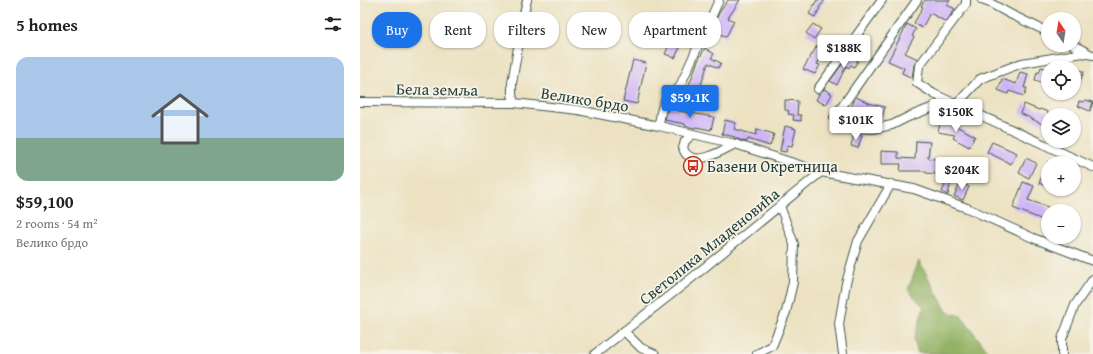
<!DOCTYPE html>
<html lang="en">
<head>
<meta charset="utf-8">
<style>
	:root { --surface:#fff; --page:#f2f2f2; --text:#202124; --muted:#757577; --line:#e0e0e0; --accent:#1a73e8 }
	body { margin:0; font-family:"Gentium Book Plus",serif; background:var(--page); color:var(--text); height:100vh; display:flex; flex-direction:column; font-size:15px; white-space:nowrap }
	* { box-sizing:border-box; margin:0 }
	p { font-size:13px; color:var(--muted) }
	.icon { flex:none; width:22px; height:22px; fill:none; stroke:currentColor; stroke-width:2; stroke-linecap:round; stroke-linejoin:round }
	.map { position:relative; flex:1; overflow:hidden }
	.sheet { display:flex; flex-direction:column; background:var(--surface); width:360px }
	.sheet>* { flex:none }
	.hud { position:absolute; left:12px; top:12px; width:380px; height:36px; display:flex; gap:8px }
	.needle { width:26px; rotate:348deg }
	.fabs { position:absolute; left:681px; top:12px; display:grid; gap:8px }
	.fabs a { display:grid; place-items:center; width:40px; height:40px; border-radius:50%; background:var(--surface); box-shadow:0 1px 3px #0004; font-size:20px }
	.price { position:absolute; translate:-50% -34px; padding:0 9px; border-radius:4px; background:#fff; color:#222; font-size:13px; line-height:26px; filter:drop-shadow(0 1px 2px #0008) }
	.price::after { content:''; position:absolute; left:50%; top:24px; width:12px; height:9px; margin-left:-6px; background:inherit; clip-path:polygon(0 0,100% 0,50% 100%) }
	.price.current { background:var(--accent); color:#fff }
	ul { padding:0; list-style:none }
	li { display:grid; align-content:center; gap:8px; height:212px; padding:0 16px }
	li+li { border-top:1px solid var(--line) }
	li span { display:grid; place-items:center; height:124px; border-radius:12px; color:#555 }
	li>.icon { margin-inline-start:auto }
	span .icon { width:72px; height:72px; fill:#fffc; stroke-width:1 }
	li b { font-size:17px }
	h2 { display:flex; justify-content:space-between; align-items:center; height:48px; padding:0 16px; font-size:17px }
	.chip { padding:0 14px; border-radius:16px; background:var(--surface); box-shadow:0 1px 3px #0004; font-size:14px; line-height:36px }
	.chip.current { background:var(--accent); color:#fff }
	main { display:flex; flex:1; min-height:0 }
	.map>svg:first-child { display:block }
	.forest { fill:#93b265; stroke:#59784c }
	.building { fill:#cfb4f8 }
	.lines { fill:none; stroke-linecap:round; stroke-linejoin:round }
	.minor-casing { stroke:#3e5649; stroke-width:10 }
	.minor { stroke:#fff; stroke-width:8 }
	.labels { text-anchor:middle; stroke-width:3.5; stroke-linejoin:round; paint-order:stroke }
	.street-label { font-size:16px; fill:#1f3d34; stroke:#f7f3e8 }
	.poi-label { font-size:16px; fill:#1f3d34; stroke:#f7f3e8; text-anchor:start }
</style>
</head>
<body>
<main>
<section class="sheet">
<h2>5 homes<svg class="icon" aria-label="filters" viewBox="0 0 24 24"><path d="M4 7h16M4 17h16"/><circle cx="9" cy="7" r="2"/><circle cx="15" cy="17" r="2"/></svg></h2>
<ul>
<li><span style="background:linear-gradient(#a9c7e8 65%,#7fa58c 0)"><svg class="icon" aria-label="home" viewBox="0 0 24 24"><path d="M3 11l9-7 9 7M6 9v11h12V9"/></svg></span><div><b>$59,100</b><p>2 rooms · 54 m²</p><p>Велико брдо</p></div></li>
</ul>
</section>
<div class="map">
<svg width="733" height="354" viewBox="0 0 733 354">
	<rect width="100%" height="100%" fill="#f7f3e8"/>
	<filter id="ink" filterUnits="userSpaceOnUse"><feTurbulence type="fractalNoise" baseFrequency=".025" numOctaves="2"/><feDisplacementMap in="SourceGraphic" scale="8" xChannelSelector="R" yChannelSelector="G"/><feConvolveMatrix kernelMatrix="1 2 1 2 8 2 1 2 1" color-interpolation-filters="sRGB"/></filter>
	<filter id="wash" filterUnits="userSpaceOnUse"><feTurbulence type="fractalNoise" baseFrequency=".012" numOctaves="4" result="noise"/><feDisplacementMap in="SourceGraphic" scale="16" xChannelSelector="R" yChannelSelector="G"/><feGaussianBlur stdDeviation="0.9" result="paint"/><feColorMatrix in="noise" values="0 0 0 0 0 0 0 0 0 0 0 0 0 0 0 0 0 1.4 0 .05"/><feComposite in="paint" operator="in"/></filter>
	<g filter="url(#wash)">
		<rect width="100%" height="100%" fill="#ece2c2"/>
		<!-- forest -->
		<polygon class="forest" points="559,261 587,312 601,316 630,354 584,354 583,353 558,353 554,340 564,307 548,290"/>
		<g id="blocks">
			<!-- building -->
			<g class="building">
				<polygon points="368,0 380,0 368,18 374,21 366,37 355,31 358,24 355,22 359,13"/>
				<polygon points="457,0 465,0 459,8 460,8 455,17 449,14"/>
				<polygon points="565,0 590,0 587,5 595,9 586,22 570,13 562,28 554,23 563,7 561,6"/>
				<polygon points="453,24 461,29 454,39 446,33"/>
				<polygon points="547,24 556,29 552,36 554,37 545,53 558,59 554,65 552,78 542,73 544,68 528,61"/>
				<polygon points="324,34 334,37 331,47 321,43"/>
				<polygon points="310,43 320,47 315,58 305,54"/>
				<polygon points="457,46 465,50 457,64 460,65 455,74 443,69"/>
				<polygon points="345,48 354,54 351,58 361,63 358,68 348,63 341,85 354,90 349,102 335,96 334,100 324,95 331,80 337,63"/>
				<polygon points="489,55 498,61 494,67 491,65 489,68 486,66 477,85 470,81"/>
				<polygon points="273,60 286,63 277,104 263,101"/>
				<polygon points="681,67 688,69 688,80 684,79 683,83 675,80 677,72 679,73"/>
				<polygon points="716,68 724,72 719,84 714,82 714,73"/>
				<polygon points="660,72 668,74 664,88 667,88 664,96 649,91 648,94 638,90 642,79 656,84"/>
				<polygon points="464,89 472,94 466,105 456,100 459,94"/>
				<polygon points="496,97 509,103 525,107 521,121 514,119 516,112 506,109 503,114 491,108"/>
				<polygon points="425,100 438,101 437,115 441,115 441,121 433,120 434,115 428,114 429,111 425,110"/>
				<polygon points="725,100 733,102 730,111 718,106 719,101 724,102"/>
				<polygon points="664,104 679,110 680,109 688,112 688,127 660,113"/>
				<polygon points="308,107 318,109 318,111 354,117 351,130 336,127 335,128 325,126 325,124 305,120"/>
				<polygon points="365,120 376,123 374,129 396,135 397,129 414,134 410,146 388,139 387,142 374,138 375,137 362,134"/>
				<polygon points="581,120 594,123 594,125 615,136 609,147 593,138 595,135 578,132"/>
				<polygon points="425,126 436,129 432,146 428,145 426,152 420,151"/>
				<polygon points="494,134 502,135 498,148 491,146"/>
				<polygon points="556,141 570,142 568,158 595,163 588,195 582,192 589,175 577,172 576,174 566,173 566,171 540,171 541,164 521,164 521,151 538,152 538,158 555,159"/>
				<polygon points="632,142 657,153 651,164 627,152"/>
				<polygon points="666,158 676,163 669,178 659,173"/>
				<polygon points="688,161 688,187 679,183"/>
				<polygon points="601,182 609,187 603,200 594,196"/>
				<polygon points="663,182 674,186 668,200 688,207 688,222 653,208"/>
			</g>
		</g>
	</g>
	<g filter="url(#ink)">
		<use href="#blocks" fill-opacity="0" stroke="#3e5649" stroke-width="1"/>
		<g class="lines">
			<!-- minor casing -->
			<g class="minor-casing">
				<g id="minor">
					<polyline points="167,0 163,18 152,83 152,94 154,103 218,110 299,126 375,144 461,172 554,189 607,208 673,238 733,261"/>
					<polyline points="557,0 474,118 478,124 492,128 513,129 532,125 548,117 589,101"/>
					<polyline points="606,0 606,4 559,66 557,83 574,94 733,167"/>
					<polyline points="622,0 630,3 652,15 688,32"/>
					<polyline points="713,45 728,53"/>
					<polyline points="458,89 522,0"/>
					<polyline points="0,102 154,103"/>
					<polyline points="597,104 620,79 662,63 723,53 733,55"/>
					<path d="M 299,126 C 301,106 302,101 319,88 L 359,0"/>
					<path d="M 333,134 L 325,141 L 323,148 C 330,171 363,150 375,144"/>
					<polyline points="264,331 281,348 295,354"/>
					<polyline points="235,354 328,281 461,172"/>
					<polyline points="397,354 412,346 426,312 433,282 434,244 420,206"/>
					<polyline points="483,354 479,324 486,283 498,241 531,184"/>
					<polyline points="702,354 702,339 715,305 733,279"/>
				</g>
			</g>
			<!-- minor -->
			<use href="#minor" class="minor"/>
		</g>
	</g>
	<!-- icons -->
	<defs>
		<g id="bus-ring" transform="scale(1)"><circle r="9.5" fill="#f7f3e8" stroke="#c8321e" stroke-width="1.5"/><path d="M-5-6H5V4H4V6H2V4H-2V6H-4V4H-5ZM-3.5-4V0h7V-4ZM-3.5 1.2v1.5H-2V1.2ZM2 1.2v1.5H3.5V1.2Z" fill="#c8321e"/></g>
	</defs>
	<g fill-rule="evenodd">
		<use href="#bus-ring" x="333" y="166"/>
	</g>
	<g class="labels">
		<!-- street labels -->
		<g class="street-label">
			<text transform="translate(77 89) rotate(1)" y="6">Бела земља</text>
			<text transform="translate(225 99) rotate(9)" y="6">Велико брдо</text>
			<text transform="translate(349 246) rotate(-39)" y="6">Светолика Младеновића</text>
		</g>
		<!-- poi labels -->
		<g class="poi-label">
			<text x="347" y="172">Базени Окретница</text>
		</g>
	</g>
</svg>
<div class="fabs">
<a><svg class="needle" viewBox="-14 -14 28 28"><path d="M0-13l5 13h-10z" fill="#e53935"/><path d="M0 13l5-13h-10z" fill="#757577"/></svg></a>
<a><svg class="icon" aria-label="locate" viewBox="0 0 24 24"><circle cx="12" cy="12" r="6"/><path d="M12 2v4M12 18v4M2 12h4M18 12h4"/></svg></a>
<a><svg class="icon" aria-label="layers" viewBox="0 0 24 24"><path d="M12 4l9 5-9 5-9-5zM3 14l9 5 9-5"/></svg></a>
<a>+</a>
<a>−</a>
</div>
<b class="price" style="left:484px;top:69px">$188K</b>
<b class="price current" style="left:330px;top:119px">$59.1K</b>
<b class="price" style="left:596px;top:133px">$150K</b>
<b class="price" style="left:496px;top:141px">$101K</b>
<b class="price" style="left:602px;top:191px">$204K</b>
<div class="hud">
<a class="chip current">Buy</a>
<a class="chip">Rent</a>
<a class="chip">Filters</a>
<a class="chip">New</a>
<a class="chip">Apartment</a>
</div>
</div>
</main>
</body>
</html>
